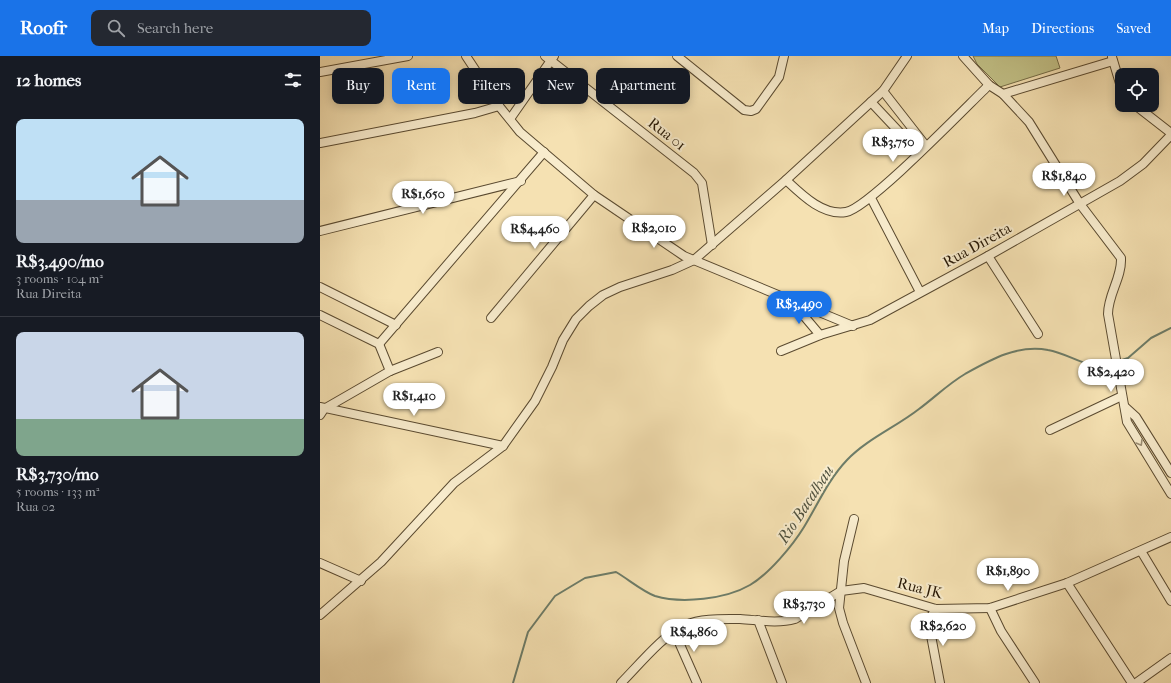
<!DOCTYPE html>
<html lang="en">
<head>
<meta charset="utf-8">
<style>
	:root { --surface:#171b24; --page:#242831; --text:#f1f3f6; --muted:#9ea1a6; --line:#363941; --accent:#1a73e8 }
	body { margin:0; font-family:"IM FELL French Canon",serif; background:var(--page); color:var(--text); height:100vh; display:flex; flex-direction:column; font-size:15px; white-space:nowrap }
	* { box-sizing:border-box; margin:0 }
	p { font-size:13px; color:var(--muted) }
	.icon { flex:none; width:22px; height:22px; fill:none; stroke:currentColor; stroke-width:2; stroke-linecap:round; stroke-linejoin:round }
	.map { position:relative; flex:1; overflow:hidden }
	.details { display:flex; flex-direction:column; background:var(--surface); width:320px }
	.details>* { flex:none }
	.hud { position:absolute; left:12px; top:12px; width:380px; height:36px; display:flex; gap:8px }
	.tools { position:absolute; left:795px; top:12px; display:grid; gap:8px }
	.tools a { display:grid; place-items:center; width:44px; height:44px; border-radius:8px; background:var(--surface); box-shadow:0 2px 10px #0003; font-size:20px }
	.price { position:absolute; translate:-50% -34px; padding:0 9px; border-radius:14px; background:#fff; color:#222; font-size:13px; line-height:26px; filter:drop-shadow(0 1px 2px #0008) }
	.price::after { content:''; position:absolute; left:50%; top:24px; width:12px; height:9px; margin-left:-6px; background:inherit; clip-path:polygon(0 0,100% 0,50% 100%) }
	.price.selected { background:var(--accent); color:#fff }
	ul { padding:0; list-style:none }
	li { display:grid; align-content:center; gap:8px; height:212px; padding:0 16px }
	li+li { border-top:1px solid var(--line) }
	li span { display:grid; place-items:center; height:124px; border-radius:8px; color:#555 }
	li>.icon { margin-inline-start:auto }
	span .icon { width:72px; height:72px; fill:#fffc; stroke-width:1 }
	li b { font-size:17px }
	h2 { display:flex; justify-content:space-between; align-items:center; height:48px; padding:0 16px; font-size:17px }
	.chip { padding:0 14px; border-radius:8px; background:var(--surface); box-shadow:0 2px 10px #0003; font-size:14px; line-height:36px }
	.chip.selected { background:var(--accent); color:#fff }
	header { display:flex; align-items:center; gap:24px; box-sizing:border-box; height:56px; padding:0 20px; background:var(--accent); color:#fff }
	header strong { font-size:19px }
	nav { display:flex; gap:22px; margin-inline-start:auto; font-size:14px }
	.search { width:280px; height:36px; background:var(--page); display:flex; align-items:center; gap:10px; box-sizing:border-box; padding:0 14px; border-radius:8px; color:var(--muted); font-size:15px }
	main { display:flex; flex:1; min-height:0 }
	.map>svg:first-child { display:block }
	.green { fill:#c2c187; stroke:#746c46 }
	.lines { fill:none; stroke-linecap:round; stroke-linejoin:round }
	.stream { stroke:#6d7c68; stroke-width:2 }
	.minor-casing { stroke:#5a4a30; stroke-width:10 }
	.minor { stroke:#f8eccd; stroke-width:8 }
	.oneway { stroke:#9a8d73 }
	.labels { text-anchor:middle; stroke-width:4; stroke-linejoin:round; paint-order:stroke }
	.street-label { font-size:15px; fill:#271805; stroke:#f8eccd }
	.water-label { font-size:16px; font-style:italic; fill:#50523f; stroke:#f8eccd }
</style>
</head>
<body>
<header>
<strong>Roofr</strong>
<div class="search"><svg class="icon" aria-label="search" viewBox="0 0 24 24"><circle cx="10" cy="10" r="6"/><path d="M15 15l6 6"/></svg>Search here</div>
<nav><a>Map</a><a>Directions</a><a>Saved</a></nav>
</header>
<main>
<section class="details">
<h2>12 homes<svg class="icon" aria-label="filters" viewBox="0 0 24 24"><path d="M4 7h16M4 17h16"/><circle cx="9" cy="7" r="2"/><circle cx="15" cy="17" r="2"/></svg></h2>
<ul>
<li><span style="background:linear-gradient(#bfe0f5 65%,#9aa5b1 0)"><svg class="icon" aria-label="home" viewBox="0 0 24 24"><path d="M3 11l9-7 9 7M6 9v11h12V9"/></svg></span><div><b>R$3,490/mo</b><p>3 rooms · 104 m²</p><p>Rua Direita</p></div></li>
<li><span style="background:linear-gradient(#c9d6e8 70%,#7fa58c 0)"><svg class="icon" aria-label="home" viewBox="0 0 24 24"><path d="M3 11l9-7 9 7M6 9v11h12V9"/></svg></span><div><b>R$3,730/mo</b><p>5 rooms · 133 m²</p><p>Rua 02</p></div></li>
</ul>
</section>
<div class="map">
<svg width="851" height="627" viewBox="0 0 851 627">
	<rect width="100%" height="100%" fill="#f5e1b2"/>
	<filter id="stains"><feTurbulence type="fractalNoise" baseFrequency=".005" numOctaves="4"/><feColorMatrix values="0 0 0 0 .2 0 0 0 0 .09 0 0 0 0 .02 0 0 0 .5 -.17"/></filter>
	<radialGradient id="worn" r=".72"><stop offset=".6" stop-color="#630" stop-opacity="0"/><stop offset="1" stop-color="#630" stop-opacity=".3"/></radialGradient>
	<!-- green -->
	<polygon class="green" points="653,0 736,0 740,12 680,31 657,8"/>
	<g class="lines">
		<!-- stream -->
		<g class="stream">
			<polyline points="799,305 808,302 831,282 851,272"/>
			<path d="M 193,627 L 208,576 L 235,540 L 265,522 L 296,516 C 308,523 322,535 335,540 C 362,548 406,543 430,529 C 449,518 473,489 484,471 C 498,448 508,424 527,404 C 547,383 576,371 599,353 C 614,342 628,328 645,318 C 670,304 698,288 728,294 C 752,298 770,317 795,307"/>
		</g>
		<!-- minor casing -->
		<g class="minor-casing">
			<g id="minor">
				<polyline points="146,0 179,50 200,76 274,139 364,200 533,270"/>
				<polyline points="225,0 374,117 382,127 392,189"/>
				<polyline points="357,0 424,54 431,55 436,53 459,21 464,0"/>
				<path d="M 643,0 L 669,29 L 683,38 L 709,66 L 760,148 L 801,202 C 802,222 788,238 788,258 L 807,366 L 851,438"/>
				<polyline points="792,1 802,34"/>
				<polyline points="0,16 88,0"/>
				<polyline points="563,35 606,90"/>
				<polyline points="683,38 793,5"/>
				<polyline points="551,46 599,97"/>
				<polyline points="815,49 851,77"/>
				<polyline points="190,63 234,0"/>
				<polyline points="0,87 155,57 179,50"/>
				<path d="M 466,124 C 482,139 503,160 526,156 C 549,152 647,50 669,29"/>
				<polyline points="551,142 600,236"/>
				<polyline points="0,175 201,125"/>
				<polyline points="668,200 718,278"/>
				<polyline points="0,231 76,269"/>
				<polyline points="473,247 500,279"/>
				<polyline points="0,259 59,288 70,315"/>
				<polyline points="171,262 274,139"/>
				<polyline points="59,288 224,96"/>
				<polyline points="461,295 500,279 550,264 668,200 800,125 823,108 851,79"/>
				<polyline points="0,351 183,390"/>
				<polyline points="805,351 816,361 851,417"/>
				<polyline points="0,359 4,353 70,315 118,296"/>
				<polyline points="730,374 802,340"/>
				<polyline points="534,463 524,505 519,552 523,567 546,627"/>
				<polyline points="821,495 851,545"/>
				<polyline points="0,507 41,525"/>
				<polyline points="747,527 812,627"/>
				<polyline points="670,552 681,575 715,627"/>
				<polyline points="616,553 610,562 609,569 620,627"/>
				<polyline points="0,559 61,506 134,427 183,390 215,345 232,311 243,284 256,263 269,250 283,239 300,231 352,214 374,204 466,124 563,35 587,0"/>
				<polyline points="438,564 462,627"/>
				<polyline points="354,575 377,627"/>
				<path d="M 301,627 C 317,611 345,577 365,569 C 382,562 402,563 420,563 C 438,564 457,568 475,563 L 521,535 L 544,532 L 616,553 L 670,552 L 747,527 L 851,481"/>
				<polyline points="816,627 851,602"/>
			</g>
		</g>
		<!-- minor -->
		<use href="#minor" class="minor"/>
	</g>
	<!-- one-way arrows -->
	<defs><path id="oneway-chevron" d="M-2-3.5L2.5 0L-2 3.5" fill="none" stroke-width="1.6" stroke-linecap="round" stroke-linejoin="round"/></defs>
	<use class="oneway" href="#oneway-chevron" transform="translate(820 387) rotate(59)"/>
	<g class="labels">
		<!-- street labels -->
		<g class="street-label">
			<text transform="translate(347 78) rotate(38)" y="5">Rua 01</text>
			<text transform="translate(657 189) rotate(-29)" y="5">Rua Direita</text>
			<text transform="translate(600 532) rotate(14)" y="5">Rua JK</text>
		</g>
		<!-- water labels -->
		<g class="water-label">
			<text transform="translate(485 448) rotate(-57)" y="6">Rio Bacalhau</text>
		</g>
	</g>
	<rect width="100%" height="100%" filter="url(#stains)"/>
	<rect width="100%" height="100%" fill="url(#worn)"/>
</svg>
<div class="tools">
<a><svg class="icon" aria-label="locate" viewBox="0 0 24 24"><circle cx="12" cy="12" r="6"/><path d="M12 2v4M12 18v4M2 12h4M18 12h4"/></svg></a>
</div>
<b class="price" style="left:573px;top:107px">R$3,750</b>
<b class="price" style="left:744px;top:141px">R$1,840</b>
<b class="price" style="left:103px;top:159px">R$1,650</b>
<b class="price" style="left:334px;top:193px">R$2,010</b>
<b class="price" style="left:215px;top:194px">R$4,460</b>
<b class="price selected" style="left:479px;top:269px">R$3,490</b>
<b class="price" style="left:791px;top:337px">R$2,420</b>
<b class="price" style="left:94px;top:361px">R$1,410</b>
<b class="price" style="left:688px;top:536px">R$1,890</b>
<b class="price" style="left:484px;top:569px">R$3,730</b>
<b class="price" style="left:623px;top:591px">R$2,620</b>
<b class="price" style="left:374px;top:597px">R$4,860</b>
<div class="hud">
<a class="chip">Buy</a>
<a class="chip selected">Rent</a>
<a class="chip">Filters</a>
<a class="chip">New</a>
<a class="chip">Apartment</a>
</div>
</div>
</main>
</body>
</html>
